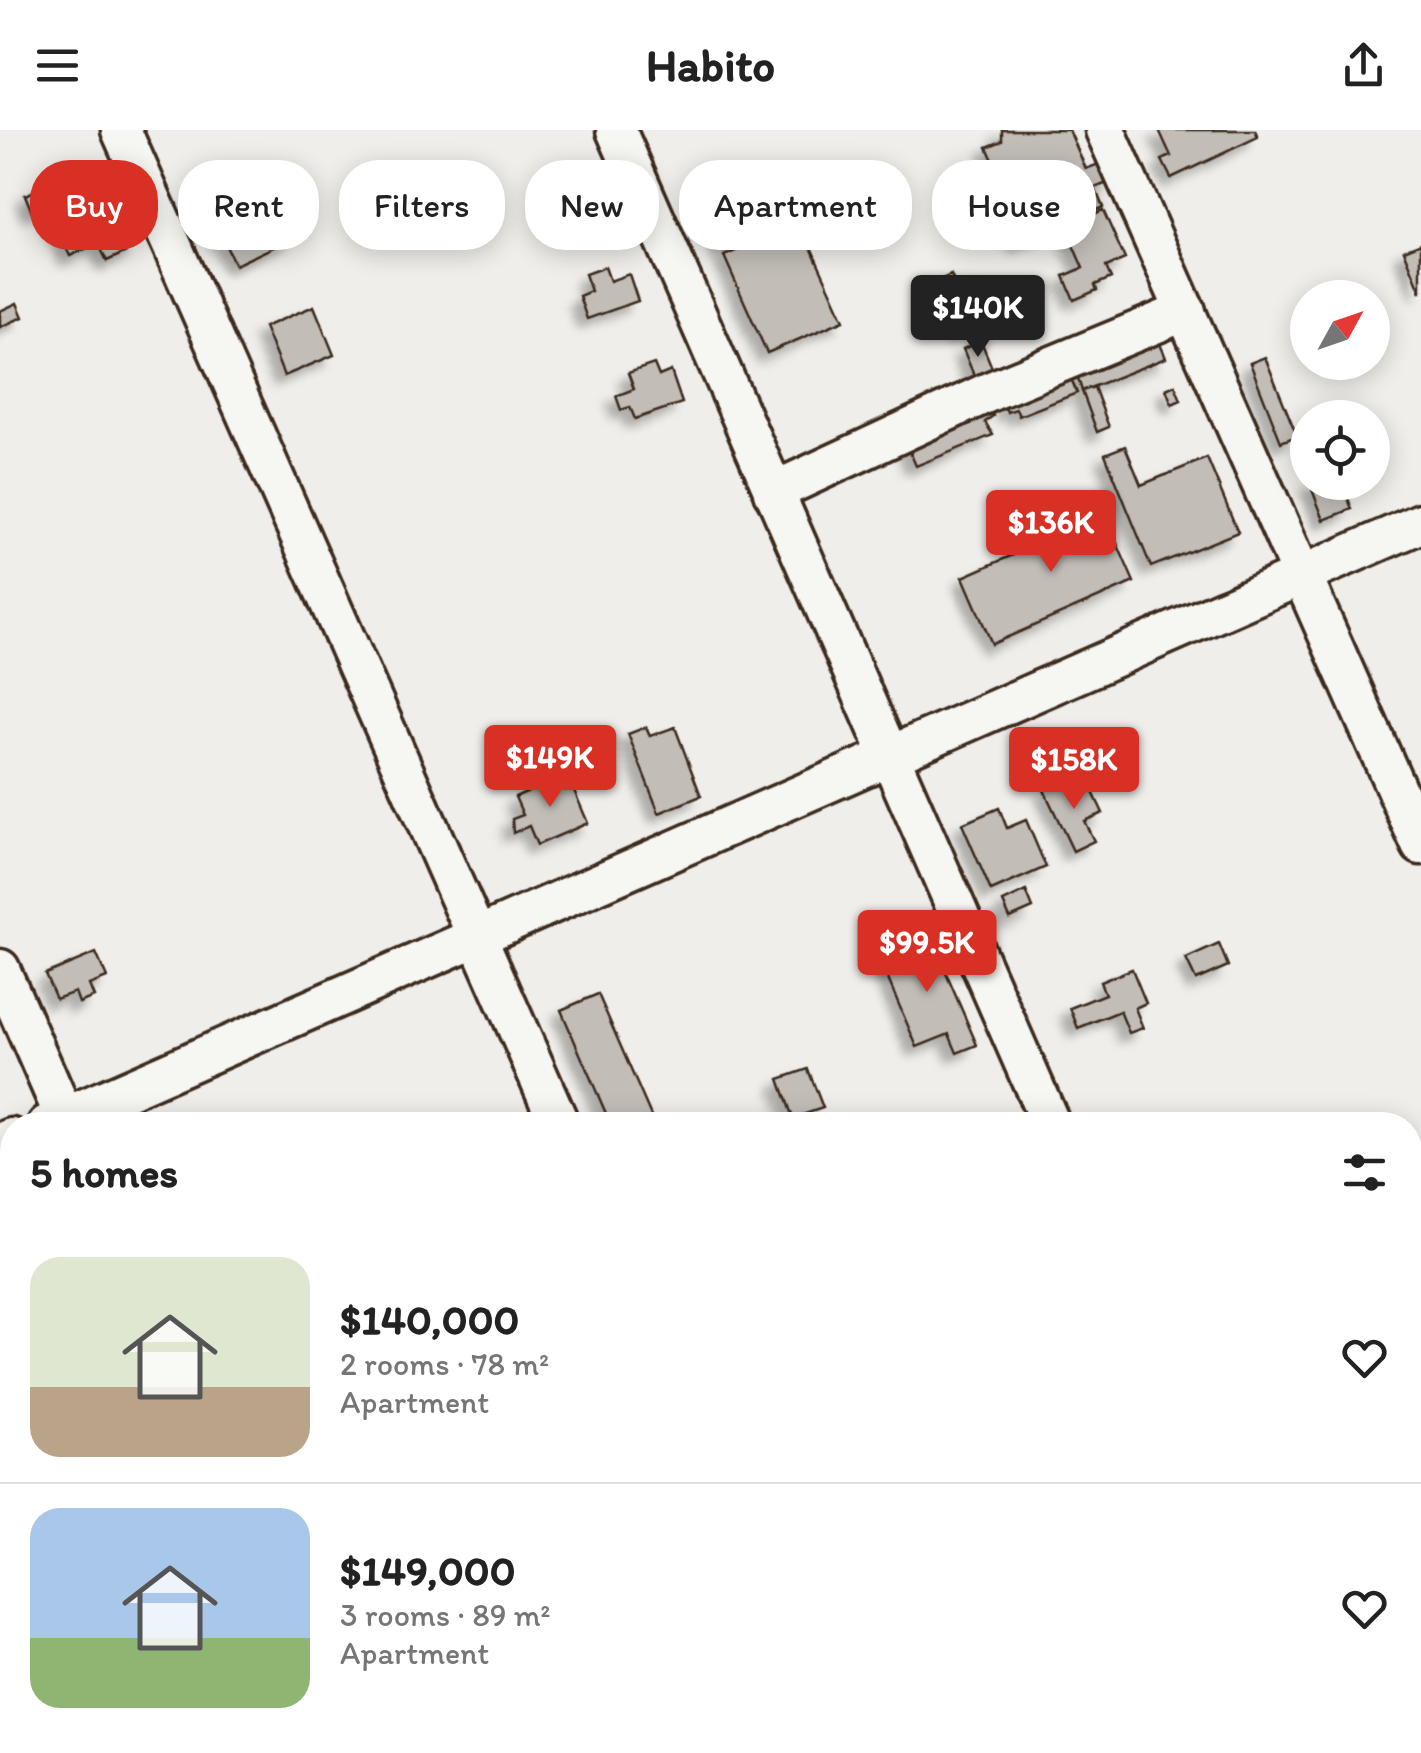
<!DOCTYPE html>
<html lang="en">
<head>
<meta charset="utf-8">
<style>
	:root { --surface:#fff; --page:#f6f6f6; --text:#222; --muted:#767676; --line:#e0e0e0; --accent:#d93025 }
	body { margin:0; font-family:Itim,sans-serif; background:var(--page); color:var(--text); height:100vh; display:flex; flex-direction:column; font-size:38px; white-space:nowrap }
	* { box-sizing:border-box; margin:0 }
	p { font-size:32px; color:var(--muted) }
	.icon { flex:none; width:55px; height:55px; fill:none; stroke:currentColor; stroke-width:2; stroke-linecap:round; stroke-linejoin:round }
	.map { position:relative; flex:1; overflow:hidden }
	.panel { position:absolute; left:0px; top:982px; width:1422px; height:642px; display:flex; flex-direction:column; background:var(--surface); border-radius:40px 40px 0 0; box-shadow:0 5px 25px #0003 }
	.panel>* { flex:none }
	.banner { position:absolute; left:30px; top:30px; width:1362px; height:90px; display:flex; gap:20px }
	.needle { width:65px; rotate:50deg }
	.controls { position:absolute; left:1290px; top:150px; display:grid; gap:20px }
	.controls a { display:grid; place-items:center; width:100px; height:100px; border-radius:50%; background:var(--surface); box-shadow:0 5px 25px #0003; font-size:50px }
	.price { position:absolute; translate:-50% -85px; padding:0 22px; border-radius:10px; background:var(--accent); color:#fff; font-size:32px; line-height:65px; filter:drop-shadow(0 2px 5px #0008) }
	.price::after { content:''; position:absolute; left:50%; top:60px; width:30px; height:22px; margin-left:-15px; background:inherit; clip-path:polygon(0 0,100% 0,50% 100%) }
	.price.current { background:#222; color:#fff }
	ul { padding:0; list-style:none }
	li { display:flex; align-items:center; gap:30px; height:250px; padding:0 30px }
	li+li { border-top:2px solid var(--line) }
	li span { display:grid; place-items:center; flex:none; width:280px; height:200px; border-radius:30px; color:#555 }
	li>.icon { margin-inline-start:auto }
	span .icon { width:120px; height:120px; fill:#fffc; stroke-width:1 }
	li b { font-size:42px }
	h2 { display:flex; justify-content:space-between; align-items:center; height:120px; padding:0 30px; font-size:42px }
	.chip { padding:0 35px; border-radius:40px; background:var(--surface); box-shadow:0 5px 25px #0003; font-size:35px; line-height:90px }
	.chip.current { background:var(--accent); color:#fff }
	header { display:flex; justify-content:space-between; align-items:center; height:130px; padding:0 30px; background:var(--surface); font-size:45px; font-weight:800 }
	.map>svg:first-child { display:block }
	.building { fill:#c2bdb7; stroke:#3b2a1e; stroke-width:2.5; filter:url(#shadow) }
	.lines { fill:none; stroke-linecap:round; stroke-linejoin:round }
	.minor-casing { stroke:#3b2a1e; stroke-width:45 }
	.minor { stroke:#f6f6f2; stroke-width:38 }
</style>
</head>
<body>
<header><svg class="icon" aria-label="menu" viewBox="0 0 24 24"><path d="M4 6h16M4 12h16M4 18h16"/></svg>Habito<svg class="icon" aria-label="share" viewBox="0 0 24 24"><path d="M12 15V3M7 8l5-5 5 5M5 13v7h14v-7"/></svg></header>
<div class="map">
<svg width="1421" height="1623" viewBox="0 0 1421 1623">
	<defs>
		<filter id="shadow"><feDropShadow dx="-9" dy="9" stdDeviation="5" flood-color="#0004"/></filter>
	</defs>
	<rect width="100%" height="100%" fill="#efeeea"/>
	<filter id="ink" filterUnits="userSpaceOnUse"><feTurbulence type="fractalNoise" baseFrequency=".01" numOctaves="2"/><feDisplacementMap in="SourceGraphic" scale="20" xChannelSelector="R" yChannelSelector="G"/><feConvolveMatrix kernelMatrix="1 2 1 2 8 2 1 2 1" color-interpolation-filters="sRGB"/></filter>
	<g filter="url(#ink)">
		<!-- building -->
		<g class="building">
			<polygon points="1069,0 1086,39 1104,32 1112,51 1095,58 1103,77 1019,114 1013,100 1033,91 1015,51 1004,55 987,17 1002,11 1002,0"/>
			<polygon points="1159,0 1255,0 1258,7 1171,48 1162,30 1171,26"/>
			<polygon points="94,32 135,118 107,131 98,113 70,126 46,76 32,82 25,65"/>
			<polygon points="244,40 255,66 233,81 231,76 211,85 200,59"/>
			<polygon points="758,52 764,66 745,74 759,105 723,121 703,74"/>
			<polygon points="304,60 312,77 286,88 295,107 235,135 218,99"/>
			<polygon points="1103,80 1125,129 1106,137 1111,148 1095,155 1097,160 1074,170 1064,146 1083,138 1065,97"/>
			<polygon points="800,93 844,190 767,223 724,126"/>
			<polygon points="1421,113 1421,162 1404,120"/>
			<polygon points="605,137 610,151 629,144 638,171 587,189 579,166 591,161 585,144"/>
			<polygon points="951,145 973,197 957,204 935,152"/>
			<polygon points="17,173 23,187 0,197 0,181"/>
			<polygon points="314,176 334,225 284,246 264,197"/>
			<polygon points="1158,209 1166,228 1082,261 1076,242"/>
			<polygon points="981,211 993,240 975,248 963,219"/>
			<polygon points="1265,227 1297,306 1281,312 1250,233"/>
			<polygon points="654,234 659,246 671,241 682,273 635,289 630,277 621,280 616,266 634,259 628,243"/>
			<polygon points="1070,246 1077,263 1019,286 1016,279 1007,282 1003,272"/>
			<polygon points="1175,255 1181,270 1172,274 1166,259"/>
			<polygon points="1094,257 1109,297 1097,302 1082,261"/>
			<polygon points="988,276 993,286 985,292 993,305 916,336 907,315"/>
			<polygon points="1125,316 1141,355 1207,328 1238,402 1151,437 1105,324"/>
			<polygon points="1309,352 1342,352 1352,379 1324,390"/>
			<polygon points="1096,365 1134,452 992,514 963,447 1074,398 1066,378"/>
			<polygon points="646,597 650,606 675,597 701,666 659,683 628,604"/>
			<polygon points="567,644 588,693 537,715 529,696 513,703 512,689 523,685 515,667"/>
			<polygon points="1069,648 1078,667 1092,660 1103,683 1084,691 1094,711 1073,721 1044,660"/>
			<polygon points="999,678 1007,698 1026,690 1046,737 991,761 962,694"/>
			<polygon points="1026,761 1033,778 1010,788 1003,772"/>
			<polygon points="930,806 977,915 957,923 949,904 917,917 879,828"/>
			<polygon points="1219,814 1228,836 1196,850 1186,829"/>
			<polygon points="96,823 107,848 89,855 94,867 79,873 75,862 56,869 45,844"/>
			<polygon points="1132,839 1146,873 1135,878 1143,898 1129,903 1120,881 1078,898 1070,878 1105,864 1100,852"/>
			<polygon points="598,864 655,995 611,995 561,880"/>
			<polygon points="808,939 823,978 793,988 779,949"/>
			<polygon points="767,1612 776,1612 781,1623 742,1623"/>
			<polygon points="887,1612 927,1612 932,1623 892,1623"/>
			<polygon points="1065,1612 1085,1612 1089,1623 1070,1623"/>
		</g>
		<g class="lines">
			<!-- minor casing -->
			<g class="minor-casing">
				<g id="minor">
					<polyline points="121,0 560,995"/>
					<polyline points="616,0 1051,995"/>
					<polyline points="1105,0 1421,715"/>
					<polyline points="773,362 991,261 1186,181"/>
					<polyline points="0,839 68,995"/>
					<polyline points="47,995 1421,393"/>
					<polyline points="0,1013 12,1008"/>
					<polyline points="1410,1551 1421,1546"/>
					<polyline points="337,1612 342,1623"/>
					<polyline points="832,1612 837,1623"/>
					<polyline points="1324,1612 1329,1623"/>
					<polyline points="1247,1623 1271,1612"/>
				</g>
			</g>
			<!-- minor -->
			<use href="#minor" class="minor"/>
		</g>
	</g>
</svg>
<div class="controls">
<a><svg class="needle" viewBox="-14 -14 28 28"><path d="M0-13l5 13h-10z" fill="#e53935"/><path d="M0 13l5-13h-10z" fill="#767676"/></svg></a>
<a><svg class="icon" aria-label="locate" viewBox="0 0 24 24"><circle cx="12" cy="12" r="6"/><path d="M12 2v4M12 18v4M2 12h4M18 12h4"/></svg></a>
</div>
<b class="price current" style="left:978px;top:230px">$140K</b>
<b class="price" style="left:1051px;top:445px">$136K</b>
<b class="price" style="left:550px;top:680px">$149K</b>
<b class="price" style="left:1074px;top:682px">$158K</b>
<b class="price" style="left:927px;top:865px">$99.5K</b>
<div class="banner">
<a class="chip current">Buy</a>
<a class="chip">Rent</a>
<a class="chip">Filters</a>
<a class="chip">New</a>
<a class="chip">Apartment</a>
<a class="chip">House</a>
</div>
<section class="panel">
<h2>5 homes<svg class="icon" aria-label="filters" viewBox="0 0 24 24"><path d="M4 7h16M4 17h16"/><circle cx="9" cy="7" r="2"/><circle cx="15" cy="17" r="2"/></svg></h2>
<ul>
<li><span style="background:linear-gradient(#dfe7d0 65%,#b9a48a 0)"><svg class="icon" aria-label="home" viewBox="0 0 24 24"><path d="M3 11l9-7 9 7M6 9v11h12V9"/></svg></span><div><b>$140,000</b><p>2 rooms · 78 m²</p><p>Apartment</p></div><svg class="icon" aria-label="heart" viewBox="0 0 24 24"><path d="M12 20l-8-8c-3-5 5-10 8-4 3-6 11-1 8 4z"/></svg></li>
<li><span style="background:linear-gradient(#a9c7e8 65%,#8fb573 0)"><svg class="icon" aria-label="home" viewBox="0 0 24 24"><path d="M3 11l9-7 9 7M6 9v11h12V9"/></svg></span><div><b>$149,000</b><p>3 rooms · 89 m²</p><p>Apartment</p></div><svg class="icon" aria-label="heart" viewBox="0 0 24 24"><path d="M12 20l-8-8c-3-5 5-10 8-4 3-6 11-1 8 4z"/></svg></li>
</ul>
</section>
</div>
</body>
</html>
